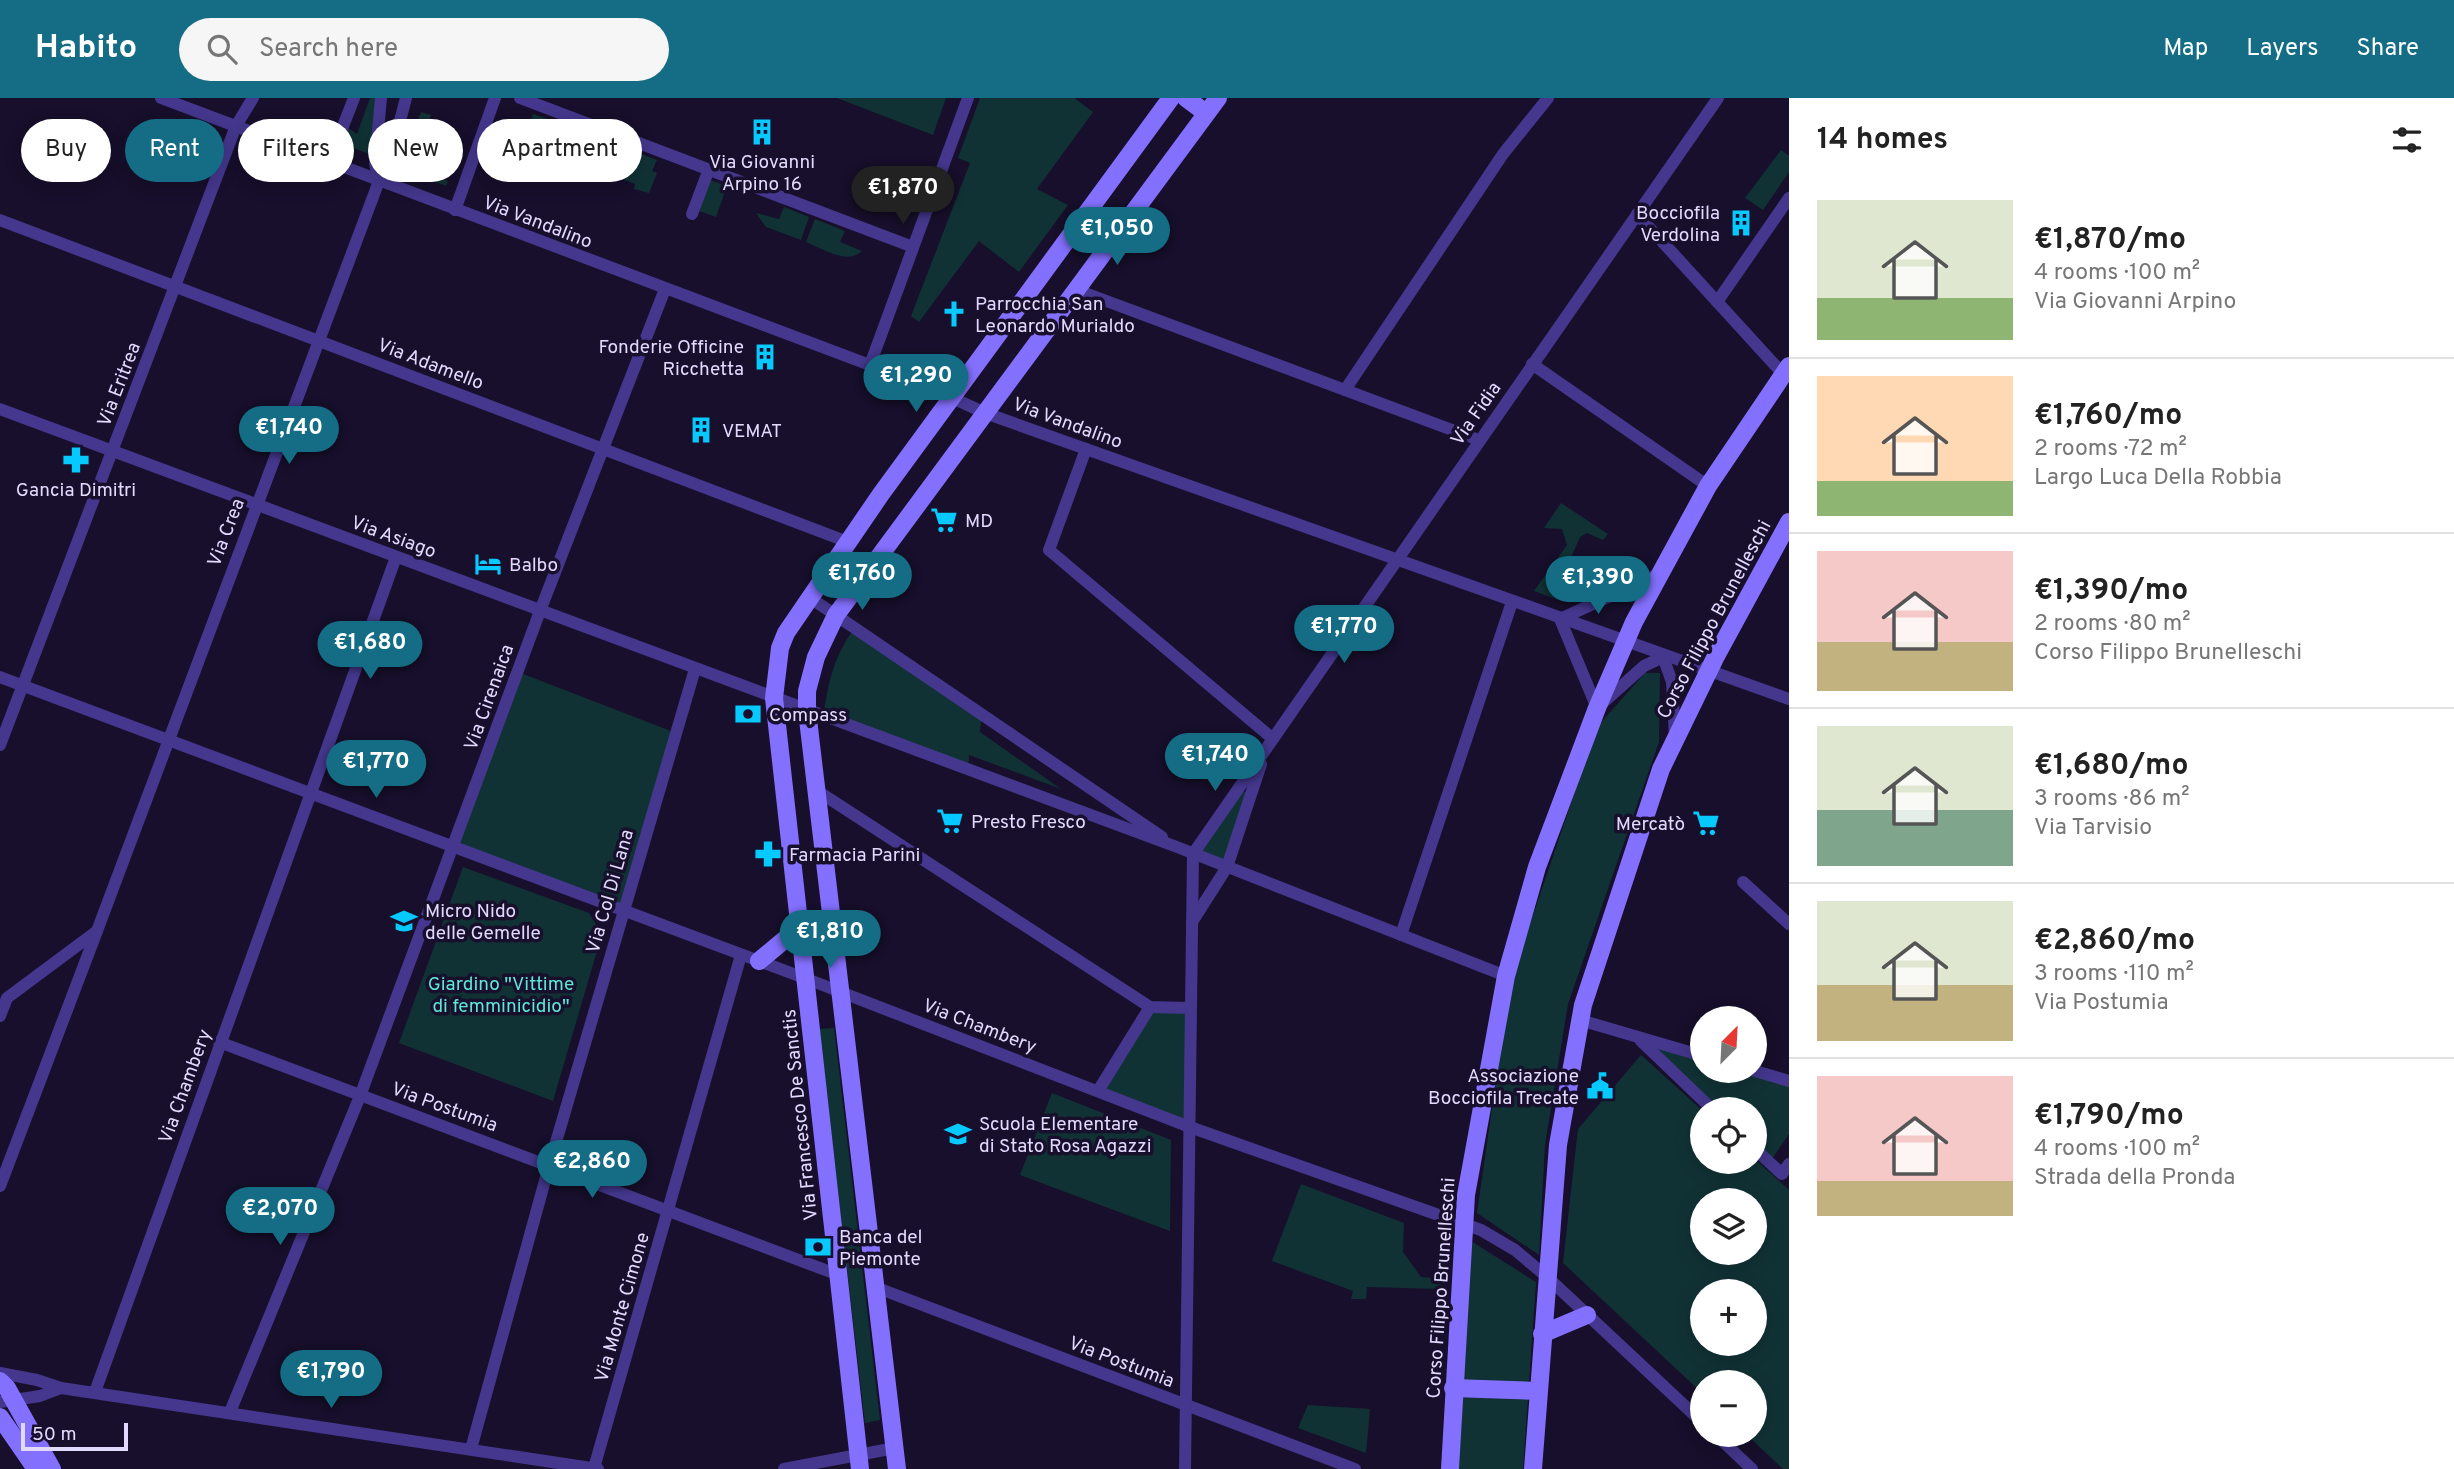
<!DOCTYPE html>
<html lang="en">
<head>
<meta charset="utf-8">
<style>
	:root { --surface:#fff; --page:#f6f6f6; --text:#222; --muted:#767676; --line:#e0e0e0; --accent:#156d85 }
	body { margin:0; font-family:Overpass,sans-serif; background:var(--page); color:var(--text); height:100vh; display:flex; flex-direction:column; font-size:26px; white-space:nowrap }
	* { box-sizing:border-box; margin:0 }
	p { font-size:23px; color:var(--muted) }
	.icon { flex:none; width:38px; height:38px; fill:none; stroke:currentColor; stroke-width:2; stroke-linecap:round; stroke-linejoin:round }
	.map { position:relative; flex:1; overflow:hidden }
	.side { display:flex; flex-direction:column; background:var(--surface); width:665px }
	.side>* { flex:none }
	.hud { position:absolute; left:21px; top:21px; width:665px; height:63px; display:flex; gap:14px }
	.needle { width:46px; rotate:24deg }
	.tools { position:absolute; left:1690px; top:908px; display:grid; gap:14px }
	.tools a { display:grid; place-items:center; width:77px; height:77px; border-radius:50%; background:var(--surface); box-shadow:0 4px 18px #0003; font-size:35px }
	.scale { position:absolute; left:21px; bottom:18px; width:107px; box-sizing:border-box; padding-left:7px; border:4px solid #e2d9ff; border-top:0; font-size:19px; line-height:24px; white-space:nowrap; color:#e2d9ff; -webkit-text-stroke:5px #170f2b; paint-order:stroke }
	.price { position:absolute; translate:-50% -60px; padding:0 16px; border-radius:24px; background:var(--accent); color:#fff; font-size:23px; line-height:46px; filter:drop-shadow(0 2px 4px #0008) }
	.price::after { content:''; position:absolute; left:50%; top:42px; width:21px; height:16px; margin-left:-10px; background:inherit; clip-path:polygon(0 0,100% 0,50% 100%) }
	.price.active { background:#222; color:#fff }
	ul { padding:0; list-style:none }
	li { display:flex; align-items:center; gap:21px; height:175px; padding:0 28px }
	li+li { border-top:2px solid var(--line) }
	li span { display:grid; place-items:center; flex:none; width:196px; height:140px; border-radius:0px; color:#555 }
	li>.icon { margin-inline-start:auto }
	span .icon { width:84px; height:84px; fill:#fffc; stroke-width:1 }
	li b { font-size:30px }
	h2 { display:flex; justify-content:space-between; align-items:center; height:84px; padding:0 28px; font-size:30px }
	.pill { padding:0 24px; border-radius:32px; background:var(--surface); box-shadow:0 4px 18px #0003; font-size:24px; line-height:63px }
	.pill.active { background:var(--accent); color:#fff }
	header { display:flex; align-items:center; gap:42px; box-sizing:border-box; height:98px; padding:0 35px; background:var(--accent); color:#fff }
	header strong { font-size:33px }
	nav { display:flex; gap:38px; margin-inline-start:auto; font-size:24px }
	.search { width:490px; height:63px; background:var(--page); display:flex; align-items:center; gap:18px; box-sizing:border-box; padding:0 24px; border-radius:38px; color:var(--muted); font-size:26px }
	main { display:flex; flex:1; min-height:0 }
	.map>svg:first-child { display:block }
	.green { fill:#113235; fill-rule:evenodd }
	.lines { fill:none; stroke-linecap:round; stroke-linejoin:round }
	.street { stroke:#44378d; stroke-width:12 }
	.secondary { stroke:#8470ff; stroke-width:18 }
	.labels { text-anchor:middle; stroke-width:7; stroke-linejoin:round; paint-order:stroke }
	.poi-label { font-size:19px; fill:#e2d9ff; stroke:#170f2b; text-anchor:start }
	.street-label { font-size:19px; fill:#e2d9ff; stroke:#170f2b }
	.park-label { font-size:19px; fill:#5ce8d5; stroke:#170f2b }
</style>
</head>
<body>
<header>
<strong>Habito</strong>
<div class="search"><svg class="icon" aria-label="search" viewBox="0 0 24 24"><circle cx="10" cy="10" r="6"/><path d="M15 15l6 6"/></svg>Search here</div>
<nav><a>Map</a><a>Layers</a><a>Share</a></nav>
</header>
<main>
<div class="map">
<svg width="1789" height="1371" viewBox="0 0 1789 1371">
	<rect width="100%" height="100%" fill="#170f2b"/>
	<!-- green -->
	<g class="green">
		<polygon points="370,0 376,0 372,57 342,46 348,30 357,36"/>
		<polygon points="837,0 946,0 933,37"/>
		<polygon points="980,0 1074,0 1093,14 1037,91 1068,107 1019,174 979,143 919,224 911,218 970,65 958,60"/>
		<polygon points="421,14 431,17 412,70 448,83 446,88 400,70"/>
		<polygon points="533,16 557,24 545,57 521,48"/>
		<polygon points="562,27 626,50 615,78 552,55"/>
		<polygon points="631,52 657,62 652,73 657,75 649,95 634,91 635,86 620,80"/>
		<polygon points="1781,52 1789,58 1789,74 1763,112 1745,100"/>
		<polygon points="710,82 727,88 716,119 699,113"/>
		<polygon points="784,109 809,119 801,142 766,129 756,115 779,121"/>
		<path d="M 815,121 L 845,133 L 840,144 L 862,153 C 847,167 823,151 806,144 Z"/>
		<polygon points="1561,405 1608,436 1603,442 1587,435 1580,439 1561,482 1567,498 1556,501 1534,493 1567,447 1562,431 1544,430"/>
		<path d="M 855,529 L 982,615 L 980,634 L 1061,691 L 969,657 L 968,673 L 823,619 C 829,582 833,560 855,529 Z"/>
		<polygon points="518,574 676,635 623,813 454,749"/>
		<polygon points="1645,575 1660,575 1659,644 1568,906 1545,1047 1539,1157 1477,1115 1510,885 1597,629"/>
		<polygon points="1238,691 1251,697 1227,769 1193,756"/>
		<polygon points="463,769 589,815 602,836 553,1003 399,945"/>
		<polygon points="1150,909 1190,910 1187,1028 1098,993"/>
		<polygon points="834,930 880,1322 865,1325 819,931"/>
		<polygon points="1637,943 1703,960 1703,973 1750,973 1789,983 1789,1036 1770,1064 1755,1051 1755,1012 1713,1011"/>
		<path d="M 1641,957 L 1703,1013 L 1703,1064 L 1755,1064 L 1755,1061 L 1789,1092 L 1789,1371 L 1783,1371 L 1747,1337 L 1755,1337 L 1755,1284 L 1703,1284 L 1703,1296 L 1563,1165 L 1578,1031 ZM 1755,1102 L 1755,1155 L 1703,1155 L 1703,1102 ZM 1703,1194 L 1755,1194 L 1755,1246 L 1703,1246 Z"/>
		<polygon points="1052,995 1171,1042 1170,1133 1020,1077"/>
		<polygon points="1301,1086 1404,1125 1403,1154 1421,1179 1442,1181 1441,1191 1367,1189 1366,1201 1351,1201 1353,1193 1272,1163"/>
		<polygon points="1471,1143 1536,1184 1523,1371 1459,1371"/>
		<polygon points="1308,1307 1370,1311 1366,1355 1298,1330"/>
	</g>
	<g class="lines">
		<!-- street -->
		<g class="street">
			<polyline points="161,0 931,290 985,315 1789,601"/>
			<polyline points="520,0 913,149"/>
			<polyline points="329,64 354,0"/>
			<polyline points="379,83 375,66 381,0"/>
			<polyline points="455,112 495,0"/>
			<polyline points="692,116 709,71"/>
			<polyline points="1637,116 1783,276"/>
			<polyline points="0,122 848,444"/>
			<polyline points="1077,192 1479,342"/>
			<polyline points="1717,204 1789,100"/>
			<polyline points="1532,266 1708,388"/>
			<polyline points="870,267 968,0"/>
			<polyline points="1345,292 1503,56 1548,0"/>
			<polyline points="0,311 1177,749 1506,878"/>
			<polyline points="1086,351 1049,452 1273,641"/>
			<polyline points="809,499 1162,739"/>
			<polyline points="1560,521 1597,610 1644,568 1663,559"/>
			<polyline points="1560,521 1659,476"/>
			<polyline points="1663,559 1672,584 1675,639"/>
			<polyline points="0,579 807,881 1187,1028 1481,1132 1515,1152 1546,1178 1703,1325"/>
			<polyline points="0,647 236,28 253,0"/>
			<polyline points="816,692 1150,909 1190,910"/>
			<polyline points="1193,756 1718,0"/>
			<polyline points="1743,784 1789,826"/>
			<polyline points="1192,824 1227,769 1261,666"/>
			<polyline points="97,833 379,83 389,65 406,0"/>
			<polyline points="1401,837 1512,504"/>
			<polyline points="0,918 7,900 97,833 0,1088"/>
			<polyline points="1580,922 1703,958"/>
			<polyline points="1641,943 1713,1012"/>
			<polyline points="219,944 836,1176"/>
			<polyline points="1755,973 1789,983"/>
			<polyline points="1098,993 1150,909"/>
			<polyline points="1755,1051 1782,1076 1789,1066"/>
			<polyline points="875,1189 1355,1371"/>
			<polyline points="0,1275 37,1282 61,1290 598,1371"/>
			<polyline points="95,1294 396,459"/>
			<polyline points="0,1304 40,1298 61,1290"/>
			<polyline points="230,1314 360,998 540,513 665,191"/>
			<polyline points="1716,1337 1752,1371"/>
			<polyline points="471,1351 549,1068 695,571"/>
			<polyline points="594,1370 741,857"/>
			<polyline points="784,1371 895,1350"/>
			<polyline points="1185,1371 1193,756"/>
		</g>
		<!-- secondary -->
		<g class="secondary">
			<polyline points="1186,0 1206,15"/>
			<polyline points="759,863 801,828"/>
			<polyline points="1542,1236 1587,1217"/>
			<polyline points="0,1283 7,1290 52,1371"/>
			<polyline points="1453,1290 1538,1293"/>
			<polyline points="0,1319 36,1371"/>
			<polyline points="860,1371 774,600 780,550 786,535 881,396 1171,0"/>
			<polyline points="897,1371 807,613 807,593 816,559 836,517 1218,0"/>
			<polyline points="1450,1371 1466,1097 1506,878 1537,769 1597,610 1634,524 1708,388 1789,268"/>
			<polyline points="1533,1371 1558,1047 1583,907 1661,671 1715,560 1789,424"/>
		</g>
	</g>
	<!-- icons -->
	<defs>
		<g id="building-bare" transform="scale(2.1)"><path d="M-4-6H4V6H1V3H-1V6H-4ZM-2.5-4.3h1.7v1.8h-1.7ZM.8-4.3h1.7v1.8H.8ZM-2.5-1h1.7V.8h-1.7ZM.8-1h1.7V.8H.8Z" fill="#05c9ff" stroke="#170f2b" stroke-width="2.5" paint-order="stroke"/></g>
		<g id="church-bare" transform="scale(2.1)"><path d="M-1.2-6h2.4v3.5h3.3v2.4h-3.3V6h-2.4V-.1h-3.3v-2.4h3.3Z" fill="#05c9ff" stroke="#170f2b" stroke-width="2.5" paint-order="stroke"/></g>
		<g id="pharmacy-bare" transform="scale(2.1)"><path d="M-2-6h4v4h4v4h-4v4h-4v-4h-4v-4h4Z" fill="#05c9ff" stroke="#170f2b" stroke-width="2.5" paint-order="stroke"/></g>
		<g id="supermarket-bare" transform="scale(2.1)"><path d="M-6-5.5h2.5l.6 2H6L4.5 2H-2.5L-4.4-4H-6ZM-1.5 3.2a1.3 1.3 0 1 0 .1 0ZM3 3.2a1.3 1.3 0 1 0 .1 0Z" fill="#05c9ff" stroke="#170f2b" stroke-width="2.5" paint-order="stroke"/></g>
		<g id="hotel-bare" transform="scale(2.1)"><path d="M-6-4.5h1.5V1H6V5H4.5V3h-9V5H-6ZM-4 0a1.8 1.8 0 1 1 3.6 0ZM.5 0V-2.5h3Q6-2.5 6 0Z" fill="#05c9ff" stroke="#170f2b" stroke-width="2.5" paint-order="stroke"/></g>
		<g id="bank-bare" transform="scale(2.1)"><path d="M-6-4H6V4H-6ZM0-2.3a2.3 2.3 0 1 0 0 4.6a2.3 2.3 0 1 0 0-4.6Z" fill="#05c9ff" stroke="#170f2b" stroke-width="2.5" paint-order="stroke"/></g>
		<g id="school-bare" transform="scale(2.1)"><path d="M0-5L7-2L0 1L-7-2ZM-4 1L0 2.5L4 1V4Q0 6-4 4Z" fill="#05c9ff" stroke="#170f2b" stroke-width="2.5" paint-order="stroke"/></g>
		<g id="civic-bare" transform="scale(2.1)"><path d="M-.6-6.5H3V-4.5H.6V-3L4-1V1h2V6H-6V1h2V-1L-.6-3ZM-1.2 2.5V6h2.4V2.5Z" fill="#05c9ff" stroke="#170f2b" stroke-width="2.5" paint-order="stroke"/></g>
	</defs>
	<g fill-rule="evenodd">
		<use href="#building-bare" x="762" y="34"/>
		<use href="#building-bare" x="1741" y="125"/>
		<use href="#church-bare" x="954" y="216"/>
		<use href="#building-bare" x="765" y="259"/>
		<use href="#building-bare" x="701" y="332"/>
		<use href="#pharmacy-bare" x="76" y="362"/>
		<use href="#supermarket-bare" x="944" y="422"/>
		<use href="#hotel-bare" x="488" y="466"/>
		<use href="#bank-bare" x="748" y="616"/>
		<use href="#supermarket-bare" x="950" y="723"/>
		<use href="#supermarket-bare" x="1706" y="725"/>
		<use href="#pharmacy-bare" x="768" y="756"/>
		<use href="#school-bare" x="404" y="823"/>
		<use href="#civic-bare" x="1600" y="988"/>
		<use href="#school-bare" x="958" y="1036"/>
		<use href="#bank-bare" x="818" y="1149"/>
	</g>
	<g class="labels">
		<!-- poi labels -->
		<g class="poi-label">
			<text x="762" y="70" text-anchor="middle">Via Giovanni<tspan x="762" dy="22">Arpino 16</tspan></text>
			<text x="1720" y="121" text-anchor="end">Bocciofila<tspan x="1720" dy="22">Verdolina</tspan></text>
			<text x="975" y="212">Parrocchia San<tspan x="975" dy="22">Leonardo Murialdo</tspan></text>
			<text x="744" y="255" text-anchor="end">Fonderie Officine<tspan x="744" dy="22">Ricchetta</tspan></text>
			<text x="722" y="339">VEMAT</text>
			<text x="76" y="398" text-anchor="middle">Gancia Dimitri</text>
			<text x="965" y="429">MD</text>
			<text x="509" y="473">Balbo</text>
			<text x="769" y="623">Compass</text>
			<text x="971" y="730">Presto Fresco</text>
			<text x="1685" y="732" text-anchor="end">Mercatò</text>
			<text x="789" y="763">Farmacia Parini</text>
			<text x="425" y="819">Micro Nido<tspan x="425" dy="22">delle Gemelle</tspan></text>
			<text x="1579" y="984" text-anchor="end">Associazione<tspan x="1579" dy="22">Bocciofila Trecate</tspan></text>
			<text x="979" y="1032">Scuola Elementare<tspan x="979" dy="22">di Stato Rosa Agazzi</tspan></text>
			<text x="839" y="1145">Banca del<tspan x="839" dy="22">Piemonte</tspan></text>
		</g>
		<!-- street labels -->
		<g class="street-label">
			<text transform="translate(538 123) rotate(21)" y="7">Via Vandalino</text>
			<text transform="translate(431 265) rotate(21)" y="7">Via Adamello</text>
			<text transform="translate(118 286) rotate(-69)" y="7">Via Eritrea</text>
			<text transform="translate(1475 315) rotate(-55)" y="7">Via Fidia</text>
			<text transform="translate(1068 324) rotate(20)" y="7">Via Vandalino</text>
			<text transform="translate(225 434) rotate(-69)" y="7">Via Crea</text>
			<text transform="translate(394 438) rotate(20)" y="7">Via Asiago</text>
			<text transform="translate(1713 521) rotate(-62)" y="7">Corso Filippo Brunelleschi</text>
			<text transform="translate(488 599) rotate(-70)" y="7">Via Cirenaica</text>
			<text transform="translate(609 793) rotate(-74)" y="7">Via Col Di Lana</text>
			<text transform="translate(980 927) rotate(21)" y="7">Via Chambery</text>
			<text transform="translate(184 988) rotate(-70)" y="7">Via Chambery</text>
			<text transform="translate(445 1008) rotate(20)" y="7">Via Postumia</text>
			<text transform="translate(799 1017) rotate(-96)" y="7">Via Francesco De Sanctis</text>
			<text transform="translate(1440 1190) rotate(-86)" y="7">Corso Filippo Brunelleschi</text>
			<text transform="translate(621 1209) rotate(-74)" y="7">Via Monte Cimone</text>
			<text transform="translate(1122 1263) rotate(21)" y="7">Via Postumia</text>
		</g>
		<!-- park labels -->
		<g class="park-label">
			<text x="501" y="892">Giardino "Vittime<tspan x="501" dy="22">di femminicidio"</tspan></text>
		</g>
	</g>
</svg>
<div class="tools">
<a><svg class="needle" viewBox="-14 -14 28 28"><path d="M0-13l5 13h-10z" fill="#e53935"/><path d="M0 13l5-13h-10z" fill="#767676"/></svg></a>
<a><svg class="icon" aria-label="locate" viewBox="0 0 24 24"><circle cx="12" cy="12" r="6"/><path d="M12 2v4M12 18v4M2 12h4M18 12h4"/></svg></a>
<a><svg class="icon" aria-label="layers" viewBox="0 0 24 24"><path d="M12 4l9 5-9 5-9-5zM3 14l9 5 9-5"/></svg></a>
<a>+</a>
<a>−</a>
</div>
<div class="scale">50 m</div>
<b class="price active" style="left:903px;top:128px">€1,870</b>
<b class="price" style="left:1117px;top:169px">€1,050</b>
<b class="price" style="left:916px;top:316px">€1,290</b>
<b class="price" style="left:289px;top:368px">€1,740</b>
<b class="price" style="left:862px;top:514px">€1,760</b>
<b class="price" style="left:1598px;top:518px">€1,390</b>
<b class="price" style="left:1344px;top:567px">€1,770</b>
<b class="price" style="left:370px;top:583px">€1,680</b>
<b class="price" style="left:1215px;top:695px">€1,740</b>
<b class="price" style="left:376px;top:702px">€1,770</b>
<b class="price" style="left:830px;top:872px">€1,810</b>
<b class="price" style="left:592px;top:1102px">€2,860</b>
<b class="price" style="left:280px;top:1149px">€2,070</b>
<b class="price" style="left:331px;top:1312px">€1,790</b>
<div class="hud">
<a class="pill">Buy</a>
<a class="pill active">Rent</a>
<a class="pill">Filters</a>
<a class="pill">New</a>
<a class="pill">Apartment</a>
</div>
</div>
<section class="side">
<h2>14 homes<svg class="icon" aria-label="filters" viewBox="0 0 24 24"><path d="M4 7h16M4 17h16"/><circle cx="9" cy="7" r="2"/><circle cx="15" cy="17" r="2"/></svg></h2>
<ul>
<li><span style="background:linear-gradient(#dfe7d0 70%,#8fb573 0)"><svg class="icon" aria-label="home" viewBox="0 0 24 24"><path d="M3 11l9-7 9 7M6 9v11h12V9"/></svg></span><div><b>€1,870/mo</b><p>4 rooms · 100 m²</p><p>Via Giovanni Arpino</p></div></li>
<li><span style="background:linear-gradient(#ffd9b3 75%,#8fb573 0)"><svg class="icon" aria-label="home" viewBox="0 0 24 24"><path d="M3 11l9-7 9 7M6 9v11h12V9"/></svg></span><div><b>€1,760/mo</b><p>2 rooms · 72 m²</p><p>Largo Luca Della Robbia</p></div></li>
<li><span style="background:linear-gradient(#f6c9c9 65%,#c2b280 0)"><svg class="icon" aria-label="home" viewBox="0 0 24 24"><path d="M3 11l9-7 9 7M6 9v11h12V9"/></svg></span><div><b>€1,390/mo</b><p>2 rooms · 80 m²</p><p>Corso Filippo Brunelleschi</p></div></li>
<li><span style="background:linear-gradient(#dfe7d0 60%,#7fa58c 0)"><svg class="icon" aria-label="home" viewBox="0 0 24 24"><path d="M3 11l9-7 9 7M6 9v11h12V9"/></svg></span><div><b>€1,680/mo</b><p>3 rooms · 86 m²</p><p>Via Tarvisio</p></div></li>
<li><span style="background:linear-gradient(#dfe7d0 60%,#c2b280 0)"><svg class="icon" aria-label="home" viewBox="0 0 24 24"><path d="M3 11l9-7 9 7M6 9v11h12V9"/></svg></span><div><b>€2,860/mo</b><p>3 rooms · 110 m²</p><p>Via Postumia</p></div></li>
<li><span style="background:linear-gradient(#f6c9c9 75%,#c2b280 0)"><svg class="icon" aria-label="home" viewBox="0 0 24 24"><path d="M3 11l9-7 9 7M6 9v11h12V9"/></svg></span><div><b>€1,790/mo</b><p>4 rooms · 100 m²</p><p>Strada della Pronda</p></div></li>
</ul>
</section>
</main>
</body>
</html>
